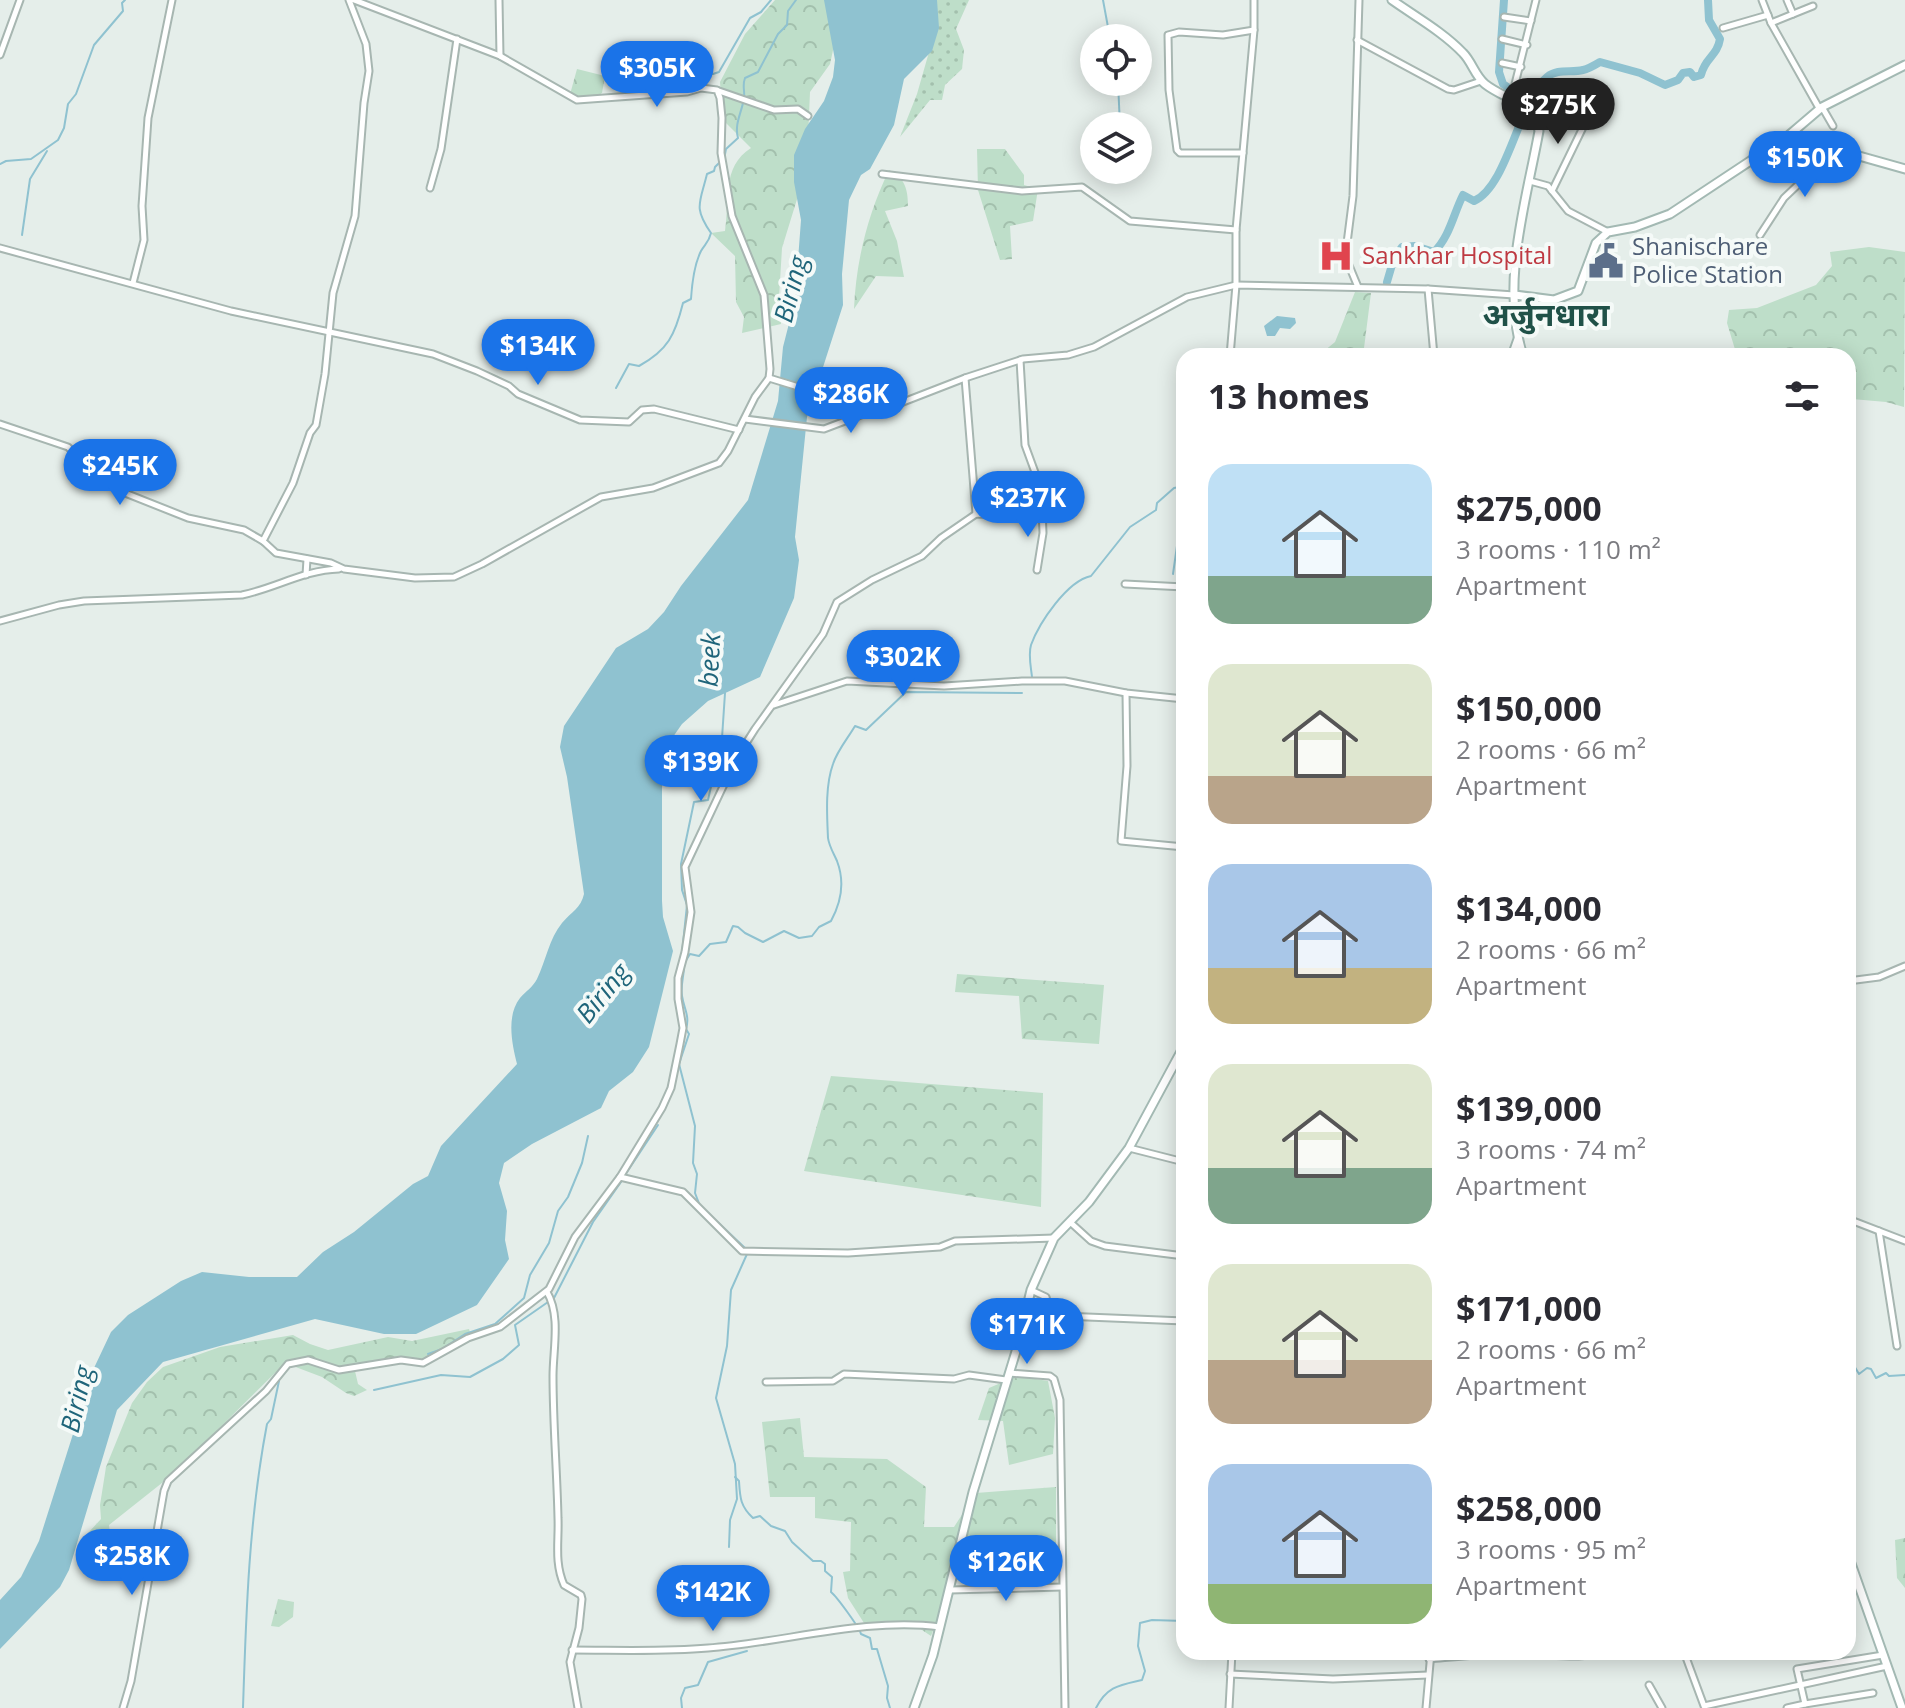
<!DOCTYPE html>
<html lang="en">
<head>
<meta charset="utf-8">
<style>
	:root { --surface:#fff; --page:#f7f7f7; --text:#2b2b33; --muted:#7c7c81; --accent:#1a73e8 }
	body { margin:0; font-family:"Open Sans","Noto Sans Devanagari",sans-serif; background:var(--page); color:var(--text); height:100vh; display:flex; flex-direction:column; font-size:30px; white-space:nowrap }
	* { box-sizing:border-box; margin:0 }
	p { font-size:26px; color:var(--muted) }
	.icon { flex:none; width:44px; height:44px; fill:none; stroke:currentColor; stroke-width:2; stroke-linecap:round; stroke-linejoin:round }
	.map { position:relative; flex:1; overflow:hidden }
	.details { position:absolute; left:1176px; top:348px; width:680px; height:1312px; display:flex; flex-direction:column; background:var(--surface); border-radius:24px; box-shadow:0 4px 20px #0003 }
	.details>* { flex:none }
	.fabs { position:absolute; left:1080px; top:24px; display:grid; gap:16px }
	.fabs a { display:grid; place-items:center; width:72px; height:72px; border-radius:50%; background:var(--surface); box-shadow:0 4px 20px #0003; font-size:40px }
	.price { position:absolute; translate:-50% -68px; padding:0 18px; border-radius:28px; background:var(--accent); color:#fff; font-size:26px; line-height:52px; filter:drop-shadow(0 2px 4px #0008) }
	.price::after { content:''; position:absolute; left:50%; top:48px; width:24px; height:18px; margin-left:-12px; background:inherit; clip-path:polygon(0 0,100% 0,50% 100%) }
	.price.active { background:#222; color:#fff }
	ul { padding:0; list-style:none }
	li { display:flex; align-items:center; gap:24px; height:200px; padding:0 32px }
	li span { display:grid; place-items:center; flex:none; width:224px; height:160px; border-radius:24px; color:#555 }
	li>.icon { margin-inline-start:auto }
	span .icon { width:96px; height:96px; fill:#fffc; stroke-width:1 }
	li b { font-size:34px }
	h2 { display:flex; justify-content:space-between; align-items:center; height:96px; padding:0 32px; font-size:34px }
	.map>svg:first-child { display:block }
	.grass { fill:url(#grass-dots) }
	.forest { fill:url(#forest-crowns) }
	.water { fill:#8fc2d0 }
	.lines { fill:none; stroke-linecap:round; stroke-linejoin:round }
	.stream { stroke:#8fc2d0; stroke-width:2 }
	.river { stroke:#8fc2d0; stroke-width:8 }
	.street-casing { stroke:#a7b6b1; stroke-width:9 }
	.secondary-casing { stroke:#a3b9b3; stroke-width:11 }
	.street { stroke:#fff; stroke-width:5 }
	.secondary { stroke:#fff; stroke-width:7 }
	.labels { text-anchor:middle; stroke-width:8; stroke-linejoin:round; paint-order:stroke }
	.service-label { font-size:24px; fill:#4e5e75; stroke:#f5faf8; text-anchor:start }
	.health-label { font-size:24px; fill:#be3a42; stroke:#f5faf8; text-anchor:start }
	.water-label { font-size:26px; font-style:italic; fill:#1f657a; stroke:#f5faf8 }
	.district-label { font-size:32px; font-weight:bold; fill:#205148; stroke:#f5faf8 }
</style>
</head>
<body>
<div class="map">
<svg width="1905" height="1708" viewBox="0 0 1905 1708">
	<defs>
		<pattern id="grass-dots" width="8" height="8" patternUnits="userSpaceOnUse" patternTransform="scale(2)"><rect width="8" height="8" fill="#bedec9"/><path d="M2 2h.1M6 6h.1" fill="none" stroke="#a3c0ad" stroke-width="1.8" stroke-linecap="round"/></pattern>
		<pattern id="forest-crowns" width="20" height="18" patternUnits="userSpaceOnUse" patternTransform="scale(2)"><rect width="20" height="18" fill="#bedec9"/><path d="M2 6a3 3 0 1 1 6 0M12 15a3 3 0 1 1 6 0" fill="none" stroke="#a3c0ad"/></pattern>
	</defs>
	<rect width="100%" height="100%" fill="#e5eeea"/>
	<!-- grass -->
	<polygon class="grass" points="929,0 969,0 956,29 964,50 962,69 945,85 942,100 930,100 900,137 917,94 933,38"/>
	<!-- forest -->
	<g class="forest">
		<path d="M 775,0 L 842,0 L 842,9 L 830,64 L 810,92 L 808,139 L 798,196 L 782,248 L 779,298 L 781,324 L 742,333 L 744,317 L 736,302 L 735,256 L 711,233 L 725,231 C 730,201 721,167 751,148 L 723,120 L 720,82 L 745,34 Z"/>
		<polygon points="577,69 605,76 602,93 592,100 569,98"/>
		<polygon points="977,149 1005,149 1024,175 1024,185 1038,189 1033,221 1010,226 1012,259 1000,260 978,190"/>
		<path d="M 889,170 C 905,177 908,190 908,206 L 885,211 L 897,241 L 904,277 L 876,276 L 854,309 C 856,260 868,214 889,170 Z"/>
		<polygon points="1869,247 1905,252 1904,407 1886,402 1852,399 1848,407 1848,356 1737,356 1727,323 1729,310 1757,308 1816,285 1832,266 1830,252"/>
		<polygon points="1355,292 1371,293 1363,356 1318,356 1335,342"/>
		<polygon points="957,974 1104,985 1099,1044 1022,1039 1019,996 955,992"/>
		<polygon points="831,1076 1043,1093 1041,1207 804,1171"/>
		<path d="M 469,1329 L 471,1336 L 444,1350 L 437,1359 C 425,1361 416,1358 405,1358 C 389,1358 370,1367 355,1371 L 358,1384 L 367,1390 L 354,1396 L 346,1393 L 322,1377 L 293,1366 L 276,1372 L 172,1475 L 109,1525 L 110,1533 L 104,1545 L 128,1550 L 132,1539 L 139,1536 L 133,1562 L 125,1566 L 93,1559 L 88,1533 L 101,1519 L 100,1505 L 106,1467 L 132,1403 L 147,1382 L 163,1367 L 220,1347 L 293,1335 L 310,1344 L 328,1350 L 388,1337 L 412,1341 Z"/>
		<polygon points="1017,1376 1048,1381 1055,1418 1053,1454 1009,1465 1003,1421 978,1420 989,1388"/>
		<polygon points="800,1418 804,1457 887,1459 926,1487 924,1527 954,1527 976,1493 1056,1487 1056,1576 953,1579 931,1636 913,1624 864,1623 848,1598 843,1572 850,1571 851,1522 815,1518 815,1497 770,1497 762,1422"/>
		<polygon points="1905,1538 1905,1588 1897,1578 1895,1540"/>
		<polygon points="278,1599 294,1602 293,1617 279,1627 271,1626"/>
	</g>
	<!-- water -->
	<g class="water">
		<path d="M 824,0 L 937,0 L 939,28 L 932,51 L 904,79 L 894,125 L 870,169 L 861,175 L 849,200 L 842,274 L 843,305 L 807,417 L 795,537 L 799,560 L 794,598 L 760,677 L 708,701 L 682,724 L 668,744 L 663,764 L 662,789 L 662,901 L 663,917 L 673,951 L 649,1047 L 633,1072 L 609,1091 L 601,1108 L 532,1144 L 504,1163 L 499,1183 L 507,1211 L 505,1240 L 509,1259 L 477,1305 L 416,1334 L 384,1334 L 315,1319 L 163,1362 L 117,1410 L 69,1570 L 60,1587 L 0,1649 L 0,1600 L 21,1577 L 39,1541 L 94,1368 L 111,1332 L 128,1315 L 181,1281 L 202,1272 L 249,1277 L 297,1277 L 323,1252 L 354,1232 L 413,1184 L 428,1176 L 441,1146 L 517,1064 C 512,1044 506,1016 520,998 C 526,991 533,987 537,979 C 546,960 549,939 562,923 C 571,912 581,908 584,894 L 567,777 L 560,747 L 564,726 L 616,648 L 648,629 L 664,612 L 681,586 L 748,500 L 778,401 L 783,347 L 795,300 L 801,220 L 794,182 L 794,155 L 805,129 L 824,101 L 833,77 L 835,60 Z"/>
		<polygon points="1277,316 1295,318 1296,323 1290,329 1280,328 1275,336 1267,336 1264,326"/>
	</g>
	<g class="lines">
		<!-- stream -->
		<g class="stream">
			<polyline points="1103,0 1110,38"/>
			<polyline points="699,74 713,74 719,72 750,18 761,12 771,0"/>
			<polyline points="1118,82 1120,126"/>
			<path d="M 724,159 L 726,149 L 738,138 C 734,124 742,112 744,98 C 745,90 742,86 745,78 L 758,72 L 778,34 L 787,25 L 788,11 L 796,0"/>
			<polyline points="0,164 6,161 31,159 58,140 64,128 68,104 76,94 94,45 123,11 122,3 125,0"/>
			<polyline points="1118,170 1119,174"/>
			<polyline points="22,235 30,179 47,151"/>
			<path d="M 616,388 L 629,364 L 639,366 C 668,350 675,335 683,303 L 691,299 C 692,283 694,265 701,251 C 705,244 709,242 711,233 C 693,207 700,203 707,174 L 714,171 L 715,167 L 719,163"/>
			<polyline points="1173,574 1184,497"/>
			<path d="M 1032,677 C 1031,667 1028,655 1031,645 C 1039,623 1067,581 1091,576 L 1130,527 L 1156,510 L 1157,503 L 1174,488 L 1184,486"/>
			<polyline points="682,953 687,905 682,890 681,864 694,802 708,800 722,738 725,693"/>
			<path d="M 684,962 C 685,973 680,985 682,996 C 684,1009 690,1016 686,1029 L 689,1034 L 679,1064 L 695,1126 L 693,1163 L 697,1174 L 695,1193 L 700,1206"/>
			<path d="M 685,962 L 690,954 L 699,956 L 710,944 L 726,942 L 733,926 L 738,927 L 745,933 L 763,942 L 784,931 L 799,938 L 812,936 L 819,927 L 831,921 C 842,901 845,882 837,861 C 834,854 829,846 828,838 C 827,815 825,786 833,764 C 837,751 848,738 855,726 L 866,730 L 906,692 L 1022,693"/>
			<polyline points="625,1175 658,1125"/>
			<polyline points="708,1213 745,1248"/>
			<polyline points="554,1298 593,1222 621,1182"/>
			<polyline points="428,1354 442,1349 465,1334 495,1324 524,1298 530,1275 549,1243 558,1211 568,1197 582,1163 588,1136"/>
			<polyline points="1848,1362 1853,1364 1859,1374 1867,1368 1871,1369 1876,1378 1886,1373 1889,1376 1905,1375"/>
			<polyline points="374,1390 441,1375 470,1377 503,1359 519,1345 515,1325 548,1302"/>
			<path d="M 735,1477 L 739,1481 C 740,1497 740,1506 753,1518 L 760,1516 L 771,1526 L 785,1531 L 792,1542 L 813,1561 L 821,1561 L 825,1564 L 825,1571 L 832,1577 L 831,1592 C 837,1597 859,1627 861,1634 L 870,1638 L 872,1649 L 877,1649 L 888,1686 L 887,1698 L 890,1708"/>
			<polyline points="729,1547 730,1520 737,1499 735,1464 716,1398 727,1346 731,1290 747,1254"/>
			<path d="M 243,1708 C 246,1613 249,1518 267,1424 L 271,1419 L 279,1381"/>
			<polyline points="682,1708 681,1698 685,1688 698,1685 708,1662 747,1651"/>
			<path d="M 1096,1708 C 1107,1686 1120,1685 1142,1680 L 1145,1671 L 1138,1646 L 1140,1623 L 1152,1620 L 1184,1621"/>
		</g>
		<!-- river -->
		<g class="river">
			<polyline points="1504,0 1499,72 1503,84 1530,102"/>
			<path d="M 1387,282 L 1394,258 L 1402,247 L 1415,246 L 1434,252 C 1450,236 1453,215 1463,195 L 1474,201 C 1508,186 1519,100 1547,77 C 1558,68 1571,73 1583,70 C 1588,69 1595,65 1600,62 L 1640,73 L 1665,85 L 1678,80 L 1683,73 L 1690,72 L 1694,77 L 1701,75 C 1705,57 1717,57 1720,39 L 1709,20 L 1708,0"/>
		</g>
		<!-- street casing -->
		<g class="street-casing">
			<g id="street">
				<polyline points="349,0 366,44 369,71 364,103 355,216 333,293 325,374 316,425 310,433 293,483 263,541 276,553 331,563 344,569 415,578 454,577 482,564 601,497 653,488 719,463 728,451 755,397 769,378 770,369 764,295 732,216 721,153 722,118 720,98 717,90 701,88 687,92 577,100 500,56 354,0"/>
				<polyline points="499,0 500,56"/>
				<polyline points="1762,0 1771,23 1819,108"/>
				<polyline points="1787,0 1793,14"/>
				<polyline points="1504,17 1531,21"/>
				<polyline points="1771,23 1813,6"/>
				<polyline points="1723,28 1768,15"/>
				<polyline points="1502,39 1527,45"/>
				<polyline points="1357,40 1448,89 1454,90 1481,81"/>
				<polyline points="0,55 20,0"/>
				<polyline points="1502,63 1521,67"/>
				<polyline points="719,91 774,110 798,109 808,116"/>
				<polyline points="1511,100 1536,0"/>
				<polyline points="1822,107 1833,126"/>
				<polyline points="1243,153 1180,153 1177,150 1169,90 1168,35 1179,32 1223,35 1254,30"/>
				<polyline points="882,174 1022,191 1082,187 1130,221 1236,230"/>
				<polyline points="1530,181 1548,186 1568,211 1608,232"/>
				<polyline points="430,188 441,149 457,39"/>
				<polyline points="1552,191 1589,115"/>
				<polyline points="1760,235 1784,198 1804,179 1824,148"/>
				<polyline points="0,248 231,311 433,354 477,371 509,386 518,394 580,420 629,422 642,410 654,409 739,430"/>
				<polyline points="133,283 144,240 142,206 148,118 172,0"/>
				<polyline points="1358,287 1348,263 1346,251 1353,196 1359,0"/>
				<polyline points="1428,289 1434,356"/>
				<polyline points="1230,356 1236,285 1236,230 1254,30 1254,0"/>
				<polyline points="769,378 818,393 848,414 858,413 898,404 965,378 1023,359 1068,355 1094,347 1187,297 1236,285 1428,289 1514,295"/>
				<polyline points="965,378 976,514"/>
				<polyline points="745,419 824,429 861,415"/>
				<polyline points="0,424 68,447 105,483 120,491 188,518 244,530 263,541"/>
				<polyline points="1037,570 1043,533 1042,509"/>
				<polyline points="306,575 307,559"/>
				<polyline points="1125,584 1184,587"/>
				<path d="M 0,621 L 59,605 L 84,601 L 242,595 C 276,588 304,570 339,569"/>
				<polyline points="1126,693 1127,766 1121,841 1184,847"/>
				<polyline points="774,705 847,681 944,686 1022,681 1065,681 1126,693 1184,699"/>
				<polyline points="1848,981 1879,977 1905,966"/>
				<polyline points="1129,1148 1184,1162"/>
				<polyline points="620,1177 662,1108 671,1088 680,1044 683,1028 678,999 678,978 685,952 691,912 685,867 736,759 755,729 823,634 837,602 872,580 922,556 941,538 976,514 1007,515 1042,509 1040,486 1025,445 1020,360"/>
				<polyline points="1848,1219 1905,1241"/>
				<polyline points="1070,1222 1091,1241 1105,1246 1184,1256"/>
				<polyline points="1879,1231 1897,1346"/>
				<polyline points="1031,1290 1046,1297 1050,1312 1063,1316 1184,1321"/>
				<path d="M 547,1292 C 561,1316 553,1349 553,1376 C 553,1424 557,1471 558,1518 C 559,1541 554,1562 564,1585 L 581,1595 L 582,1599 L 579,1628 L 570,1662 L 578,1708"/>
				<polyline points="1009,1373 1050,1376 1054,1379 1060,1400 1065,1708"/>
				<polyline points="766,1382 833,1381 844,1374 954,1379 969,1375 1006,1380"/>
				<polyline points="950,1590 1062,1587"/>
				<path d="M 572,1650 C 617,1650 663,1652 708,1648 C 782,1643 866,1617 940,1627"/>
				<polyline points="1684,1652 1704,1706 1887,1666"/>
				<path d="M 1429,1659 C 1463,1656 1496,1652 1529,1654 C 1559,1655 1580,1659 1610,1652"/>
				<polyline points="1230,1674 1333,1679 1428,1675"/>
				<polyline points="1649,1685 1662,1708"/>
				<polyline points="1873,1693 1805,1704 1797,1669 1883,1655"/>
				<polyline points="123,1708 131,1681 164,1491 168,1481 266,1391 288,1364 308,1360 339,1370 401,1360 423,1363 468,1338 500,1327 549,1289 575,1237 620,1177 683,1192 742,1251 848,1253 940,1247 955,1241 1054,1238"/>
				<polyline points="1229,1708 1232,1652"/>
				<polyline points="1426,1708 1431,1652"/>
				<polyline points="1787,1708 1805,1704"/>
			</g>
		</g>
		<!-- secondary casing -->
		<g class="secondary-casing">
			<g id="secondary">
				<path d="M 1392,0 C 1416,17 1443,32 1463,53 C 1472,62 1475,76 1485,84 C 1505,100 1534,102 1539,131 C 1526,203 1500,283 1523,356"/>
				<polyline points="1788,136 1905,169"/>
				<polyline points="1515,295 1554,300 1578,291 1596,243 1608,232 1635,227 1670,214 1788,136 1822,107 1905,65"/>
				<polyline points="1512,356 1518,339"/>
				<polyline points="1848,1555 1902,1708"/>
				<polyline points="914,1708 933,1655 973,1492 1017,1348 1031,1290 1054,1238 1089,1202 1129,1148 1184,1046"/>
			</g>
		</g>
		<!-- street -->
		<use href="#street" class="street"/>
		<!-- secondary -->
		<use href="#secondary" class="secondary"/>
	</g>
	<!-- icons -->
	<defs>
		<g id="hospital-bare" transform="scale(2.76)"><path d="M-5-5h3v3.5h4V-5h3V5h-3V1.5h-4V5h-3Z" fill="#e0444e" stroke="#f5faf8" stroke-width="2.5" paint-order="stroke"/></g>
		<g id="civic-bare" transform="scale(2.76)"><path d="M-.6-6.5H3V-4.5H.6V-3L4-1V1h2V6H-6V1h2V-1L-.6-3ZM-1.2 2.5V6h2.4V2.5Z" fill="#5c6f8a" stroke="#f5faf8" stroke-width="2.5" paint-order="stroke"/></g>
	</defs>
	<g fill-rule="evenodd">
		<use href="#hospital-bare" x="1336" y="256"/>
		<use href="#civic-bare" x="1606" y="261"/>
	</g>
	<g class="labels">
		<!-- service labels -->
		<g class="service-label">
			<text x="1632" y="255">Shanischare<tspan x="1632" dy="28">Police Station</tspan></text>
		</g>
		<!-- health labels -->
		<g class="health-label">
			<text x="1362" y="264">Sankhar Hospital</text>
		</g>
		<!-- water labels -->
		<g class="water-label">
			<text transform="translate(791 289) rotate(-76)" y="9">Biring</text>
			<text transform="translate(710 660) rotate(-87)" y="9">beek</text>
			<text transform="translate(603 993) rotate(-51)" y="9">Biring</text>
			<text transform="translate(77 1399) rotate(-77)" y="9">Biring</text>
		</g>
		<!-- district labels -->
		<g class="district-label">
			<text x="1546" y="326">अर्जुनधारा</text>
		</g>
	</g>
</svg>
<div class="fabs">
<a><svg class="icon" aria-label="locate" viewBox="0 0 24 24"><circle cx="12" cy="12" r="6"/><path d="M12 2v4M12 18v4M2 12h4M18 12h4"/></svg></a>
<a><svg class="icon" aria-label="layers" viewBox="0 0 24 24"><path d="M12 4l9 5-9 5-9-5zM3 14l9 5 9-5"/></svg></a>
</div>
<b class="price" style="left:657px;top:109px">$305K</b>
<b class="price active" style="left:1558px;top:146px">$275K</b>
<b class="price" style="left:1805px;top:199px">$150K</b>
<b class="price" style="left:538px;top:387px">$134K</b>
<b class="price" style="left:851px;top:435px">$286K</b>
<b class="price" style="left:120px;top:507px">$245K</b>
<b class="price" style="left:1028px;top:539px">$237K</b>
<b class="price" style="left:903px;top:698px">$302K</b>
<b class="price" style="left:701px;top:803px">$139K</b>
<b class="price" style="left:1027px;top:1366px">$171K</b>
<b class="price" style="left:132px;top:1597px">$258K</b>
<b class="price" style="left:1006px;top:1603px">$126K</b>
<b class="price" style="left:713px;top:1633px">$142K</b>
<section class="details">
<h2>13 homes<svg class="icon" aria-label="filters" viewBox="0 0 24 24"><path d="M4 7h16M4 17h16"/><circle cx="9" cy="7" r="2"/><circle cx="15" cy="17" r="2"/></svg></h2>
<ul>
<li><span style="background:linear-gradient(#bfe0f5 70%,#7fa58c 0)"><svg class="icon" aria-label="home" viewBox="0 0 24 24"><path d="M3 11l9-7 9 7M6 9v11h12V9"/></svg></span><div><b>$275,000</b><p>3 rooms · 110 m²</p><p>Apartment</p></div></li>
<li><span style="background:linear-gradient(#dfe7d0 70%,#b9a48a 0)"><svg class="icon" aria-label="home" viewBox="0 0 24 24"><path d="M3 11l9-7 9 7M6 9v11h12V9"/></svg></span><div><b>$150,000</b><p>2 rooms · 66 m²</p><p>Apartment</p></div></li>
<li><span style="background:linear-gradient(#a9c7e8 65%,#c2b280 0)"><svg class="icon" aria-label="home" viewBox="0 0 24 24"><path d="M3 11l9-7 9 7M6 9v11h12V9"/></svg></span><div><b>$134,000</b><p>2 rooms · 66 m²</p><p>Apartment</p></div></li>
<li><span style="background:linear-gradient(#dfe7d0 65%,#7fa58c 0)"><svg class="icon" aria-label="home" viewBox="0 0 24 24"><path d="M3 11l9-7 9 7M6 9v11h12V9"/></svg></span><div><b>$139,000</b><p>3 rooms · 74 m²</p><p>Apartment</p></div></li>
<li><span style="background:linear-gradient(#dfe7d0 60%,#b9a48a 0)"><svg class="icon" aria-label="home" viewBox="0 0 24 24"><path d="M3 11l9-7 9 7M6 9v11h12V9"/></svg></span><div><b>$171,000</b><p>2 rooms · 66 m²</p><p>Apartment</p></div></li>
<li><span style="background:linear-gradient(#a9c7e8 75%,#8fb573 0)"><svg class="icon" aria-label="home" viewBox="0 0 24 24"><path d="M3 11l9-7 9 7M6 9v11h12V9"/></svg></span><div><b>$258,000</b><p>3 rooms · 95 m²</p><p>Apartment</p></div></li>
</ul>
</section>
</div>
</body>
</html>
